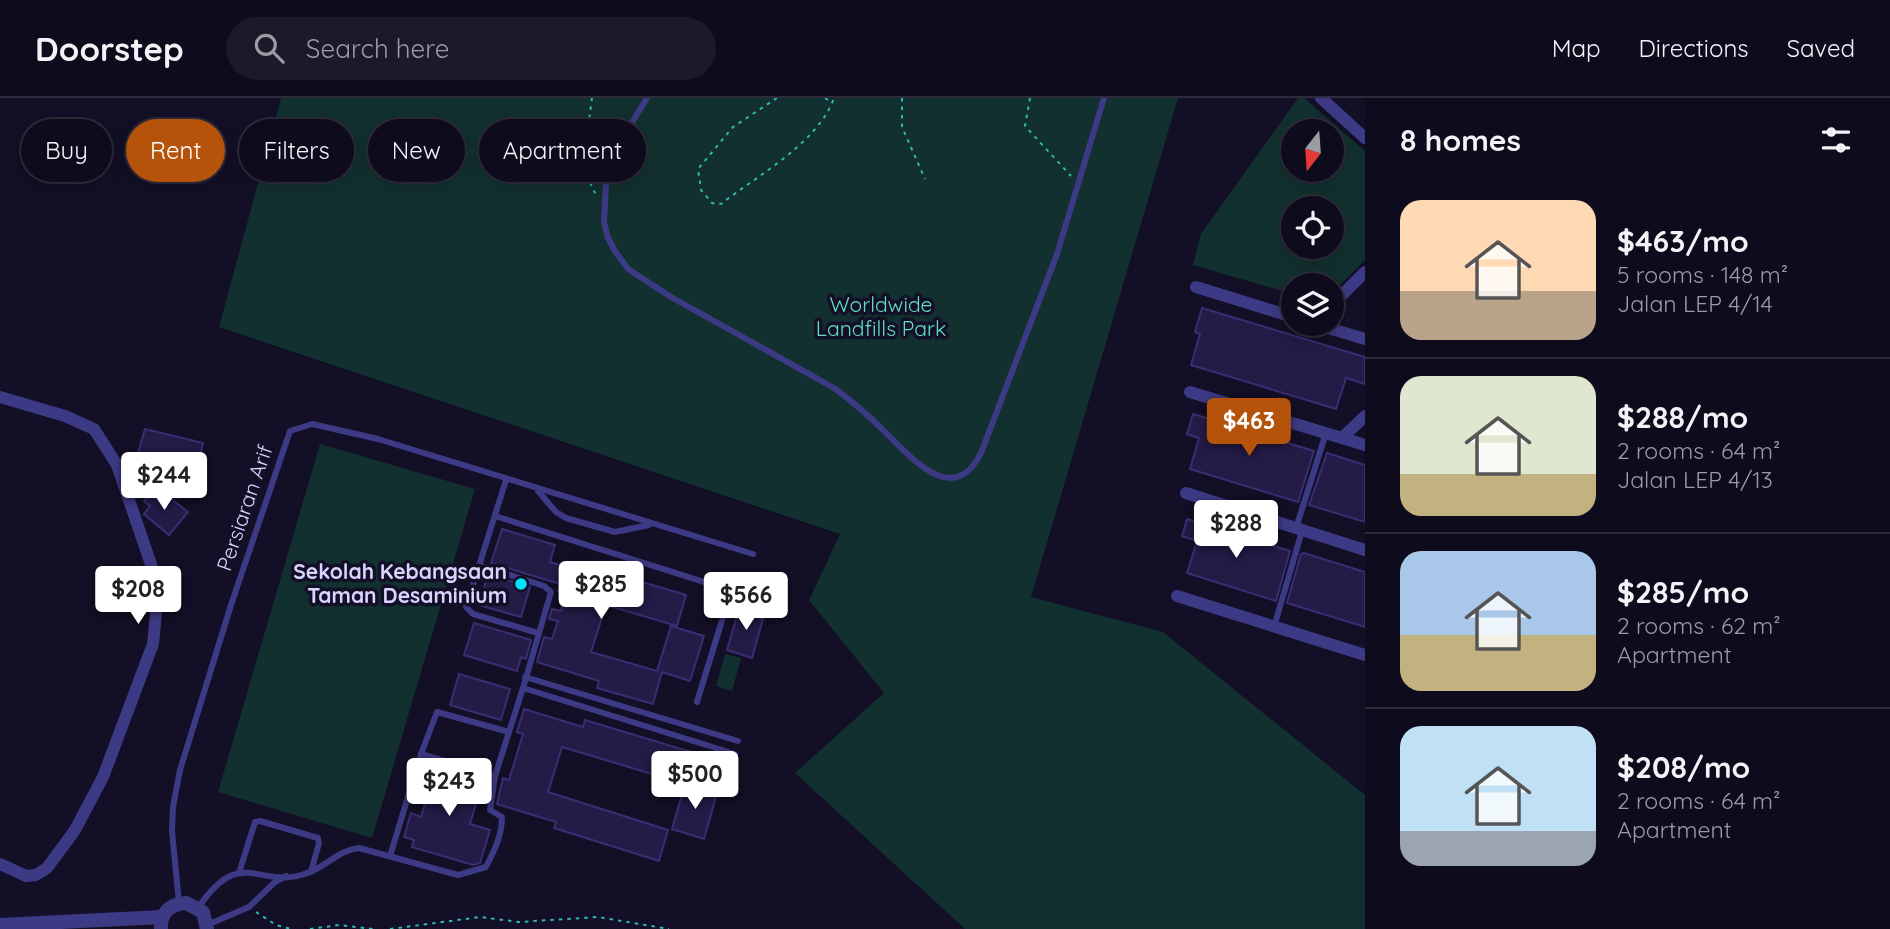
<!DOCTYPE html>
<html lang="en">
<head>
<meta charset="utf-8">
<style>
	:root { --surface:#0e0b1c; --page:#1c1929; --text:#f1f3f6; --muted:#9b9ba3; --line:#2e2b3b; --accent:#b45309 }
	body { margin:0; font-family:Quicksand,sans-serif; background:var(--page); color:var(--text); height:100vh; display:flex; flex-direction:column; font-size:26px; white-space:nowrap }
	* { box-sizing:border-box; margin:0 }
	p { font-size:23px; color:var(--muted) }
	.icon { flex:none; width:38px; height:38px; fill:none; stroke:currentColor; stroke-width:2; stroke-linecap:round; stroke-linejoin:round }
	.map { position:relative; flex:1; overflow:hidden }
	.sheet { display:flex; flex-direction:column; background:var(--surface); width:525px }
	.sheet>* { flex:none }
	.guide { position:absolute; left:21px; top:21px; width:665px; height:63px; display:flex; gap:14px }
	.needle { width:46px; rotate:197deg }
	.buttons { position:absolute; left:1281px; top:21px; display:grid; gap:14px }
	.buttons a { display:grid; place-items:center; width:63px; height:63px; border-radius:50%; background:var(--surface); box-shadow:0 4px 18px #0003,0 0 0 2px var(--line); font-size:35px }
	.price { position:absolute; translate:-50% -60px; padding:0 16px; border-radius:7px; background:#fff; color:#222; font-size:23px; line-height:46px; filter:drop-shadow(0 2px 4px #0008) }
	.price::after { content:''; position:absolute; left:50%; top:42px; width:21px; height:16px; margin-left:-10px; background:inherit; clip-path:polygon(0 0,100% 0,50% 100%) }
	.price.selected { background:var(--accent); color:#fff }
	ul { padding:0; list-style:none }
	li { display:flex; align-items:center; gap:21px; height:175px; padding:0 35px }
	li+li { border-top:2px solid var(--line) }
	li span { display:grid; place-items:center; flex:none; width:196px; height:140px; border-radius:21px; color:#555 }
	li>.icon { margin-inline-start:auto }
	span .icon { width:84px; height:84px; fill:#fffc; stroke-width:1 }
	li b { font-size:30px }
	h2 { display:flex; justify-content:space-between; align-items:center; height:84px; padding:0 35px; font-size:30px }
	.tag { padding:0 24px; border-radius:32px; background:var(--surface); box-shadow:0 4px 18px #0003,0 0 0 2px var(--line); font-size:24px; line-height:63px }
	.tag.selected { background:var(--accent); color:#fff }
	header { display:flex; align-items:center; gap:42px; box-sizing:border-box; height:98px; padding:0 35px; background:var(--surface); border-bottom:2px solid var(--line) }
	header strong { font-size:33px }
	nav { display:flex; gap:38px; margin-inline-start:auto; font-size:24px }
	.search { width:490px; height:63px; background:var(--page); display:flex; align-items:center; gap:18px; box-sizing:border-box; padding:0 24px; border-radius:38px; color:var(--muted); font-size:26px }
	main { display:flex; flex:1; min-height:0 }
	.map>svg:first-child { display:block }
	.green { fill:#12302f; fill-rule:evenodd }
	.building { fill:#241b47; stroke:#3b2d73; stroke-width:2 }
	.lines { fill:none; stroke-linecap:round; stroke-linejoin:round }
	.path { stroke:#2fb8b0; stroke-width:2; stroke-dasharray:3.5 5; stroke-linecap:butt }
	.service { stroke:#3d3a85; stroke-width:6 }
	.minor { stroke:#3d3a85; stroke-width:12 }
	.tertiary { stroke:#3d3a85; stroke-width:14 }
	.poi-dot { fill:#00e5ff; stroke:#130f26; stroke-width:2.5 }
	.labels { text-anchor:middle; stroke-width:7; stroke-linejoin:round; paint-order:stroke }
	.park-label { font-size:21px; fill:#5fe0c0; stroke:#130f26 }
	.street-label { font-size:21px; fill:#d9d4ff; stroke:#130f26 }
	.poi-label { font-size:21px; font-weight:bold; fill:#d9d4ff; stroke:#130f26; text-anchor:end }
</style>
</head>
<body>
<header>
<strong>Doorstep</strong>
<div class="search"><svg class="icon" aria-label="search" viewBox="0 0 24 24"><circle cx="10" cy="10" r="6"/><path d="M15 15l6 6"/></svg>Search here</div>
<nav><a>Map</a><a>Directions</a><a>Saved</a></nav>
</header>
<main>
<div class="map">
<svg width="1365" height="831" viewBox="0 0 1365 831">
	<rect width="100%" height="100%" fill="#130f26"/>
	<!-- green -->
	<g class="green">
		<polygon points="281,0 1178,0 1031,499 1163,534 1365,697 1365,831 965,831 795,675 884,595 809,502 840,436 219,229"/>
		<path d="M 1298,0 L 1304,0 L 1365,53 L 1365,162 L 1332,195 L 1332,187 L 1293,187 L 1293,196 L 1193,167 L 1201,136 ZM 1332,33 L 1332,72 L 1293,72 L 1293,33 ZM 1332,110 L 1332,149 L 1293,149 L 1293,110 Z"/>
		<polygon points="320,346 475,391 372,740 218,694"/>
		<polygon points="725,556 741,560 732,593 716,588"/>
	</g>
	<!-- building -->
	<g class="building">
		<polygon points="1202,210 1365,259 1365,286 1346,280 1336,311 1191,267 1200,236 1195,234"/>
		<polygon points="1193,316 1314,353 1298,404 1190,371 1199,340 1187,336"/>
		<polygon points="145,331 203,345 195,380 183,377 180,387 169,384 171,374 140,367 142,360 137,358"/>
		<polygon points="1327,355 1365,367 1365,424 1309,407"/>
		<polygon points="151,394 158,399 162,394 188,414 169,437 144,416 150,408 144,403"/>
		<polygon points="1187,421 1290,453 1276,503 1187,475 1197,443 1182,438"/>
		<polygon points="502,431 555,447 550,464 627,487 629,480 686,497 677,528 606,507 591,554 657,573 671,528 704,538 690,583 662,574 653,606 597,590 599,583 537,564 544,539 552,541 558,523 549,521 552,511 561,513 566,495 558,493 560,486 491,465"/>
		<polygon points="1304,455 1365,474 1365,529 1287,505 1301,456"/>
		<polygon points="488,476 530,489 521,519 479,507"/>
		<polygon points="750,506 760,509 757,519 763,521 752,560 727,552 738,514 747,516"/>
		<polygon points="474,525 531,542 526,561 521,559 517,573 464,557"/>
		<polygon points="459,576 510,591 501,622 450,607"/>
		<polygon points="524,611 583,629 585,622 691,654 682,685 562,649 548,694 668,732 659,763 554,730 556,724 497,706 503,680 509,682 523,636 517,634"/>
		<polygon points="431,667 483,682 470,726 490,732 480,765 473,767 412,749 414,742 404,739 411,715 421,719 427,699 422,698"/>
		<polygon points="685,686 717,695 704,741 672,731"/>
	</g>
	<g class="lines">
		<!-- path -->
		<g class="path">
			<path d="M 592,0 C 589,24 580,76 596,96"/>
			<path d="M 777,0 L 733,29 L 698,71 L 701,92 L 712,105 L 721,106 C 758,77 818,45 834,0"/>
			<polyline points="825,0 831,4"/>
			<polyline points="902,0 902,29 925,81"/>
			<polyline points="1030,0 1025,28 1071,78"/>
			<polyline points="256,814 276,827 291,831"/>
			<polyline points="310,831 339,827 373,831"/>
			<polyline points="390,831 480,819 519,824 598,819 669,831"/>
		</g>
		<!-- service -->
		<g class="service">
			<path d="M 647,0 L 619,46 L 606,86 L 604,124 L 608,140 L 615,153 L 628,171 L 671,199 L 834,290 C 852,303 868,317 884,333 C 911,359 953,411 981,355 L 1057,156 L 1104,0"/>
			<polyline points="506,382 466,509 473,516 538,535"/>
			<polyline points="538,393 556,414 566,420 615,434 649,427"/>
			<polyline points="495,418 771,505"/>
			<polyline points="1296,430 1326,335"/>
			<polyline points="479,467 544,488 551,494 523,590"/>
			<polyline points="1274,529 1302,433"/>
			<polyline points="525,579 738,643"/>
			<polyline points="697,604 731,493"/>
			<polyline points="421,656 495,678"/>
			<polyline points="390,758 421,656 437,614 509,634"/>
			<polyline points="239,775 255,724 260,723 318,740 319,745 311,774"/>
			<polyline points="179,805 172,733 173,709 180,672 231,507 290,333 312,326 378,341 753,456"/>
			<path d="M 198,810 C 243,744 259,795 310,774 C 328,767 339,752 359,750 L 458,777 L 486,769 C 494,753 502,738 502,719 L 490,712 L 495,678 L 523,590 L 735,656"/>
			<polyline points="207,827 249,809 275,784 286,778"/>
		</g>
		<!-- minor -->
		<g class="minor">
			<polyline points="1321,0 1365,40"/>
			<polyline points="1196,189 1293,219"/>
			<polyline points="1332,207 1365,174"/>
			<polyline points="1315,226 1365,241"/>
			<polyline points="1190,294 1365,347"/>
			<polyline points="0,299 65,318 94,331 117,367 155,478 156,515 153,546 103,679 75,732 47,770 36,777 26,778 0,766"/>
			<polyline points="1342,340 1365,318"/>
			<polyline points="1186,395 1365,452"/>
			<polyline points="1177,498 1365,557"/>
		</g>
		<!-- tertiary -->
		<g class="tertiary">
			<polyline points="0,827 162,819"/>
			<path d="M 161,831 C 160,815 170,806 186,805 L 203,814 L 207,831"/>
		</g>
	</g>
	<!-- markers -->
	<circle class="poi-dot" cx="521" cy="486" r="7"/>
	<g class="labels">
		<!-- park labels -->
		<g class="park-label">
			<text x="881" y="214">Worldwide<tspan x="881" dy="24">Landfills Park</tspan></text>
		</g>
		<!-- street labels -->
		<g class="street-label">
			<text transform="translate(245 410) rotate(-71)" y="7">Persiaran Arif</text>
		</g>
		<!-- poi labels -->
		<g class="poi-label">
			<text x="507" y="481">Sekolah Kebangsaan<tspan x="507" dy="24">Taman Desaminium</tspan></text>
		</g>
	</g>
</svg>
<div class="buttons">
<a><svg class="needle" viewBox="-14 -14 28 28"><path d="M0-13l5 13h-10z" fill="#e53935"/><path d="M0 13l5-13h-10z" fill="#9b9ba3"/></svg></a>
<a><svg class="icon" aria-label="locate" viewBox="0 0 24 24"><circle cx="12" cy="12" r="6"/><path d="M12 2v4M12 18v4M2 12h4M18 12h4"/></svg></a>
<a><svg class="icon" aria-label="layers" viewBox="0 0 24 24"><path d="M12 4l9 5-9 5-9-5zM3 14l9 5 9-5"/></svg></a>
</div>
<b class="price selected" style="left:1249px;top:360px">$463</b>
<b class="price" style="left:164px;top:414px">$244</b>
<b class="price" style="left:1236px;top:462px">$288</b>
<b class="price" style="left:601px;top:523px">$285</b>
<b class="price" style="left:138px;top:528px">$208</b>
<b class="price" style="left:746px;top:534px">$566</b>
<b class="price" style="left:695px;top:713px">$500</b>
<b class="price" style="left:449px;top:720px">$243</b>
<div class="guide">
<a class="tag">Buy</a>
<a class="tag selected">Rent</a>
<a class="tag">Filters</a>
<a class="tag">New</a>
<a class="tag">Apartment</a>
</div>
</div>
<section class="sheet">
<h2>8 homes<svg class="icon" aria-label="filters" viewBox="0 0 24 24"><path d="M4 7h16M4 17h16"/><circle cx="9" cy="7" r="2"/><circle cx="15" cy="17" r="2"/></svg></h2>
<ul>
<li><span style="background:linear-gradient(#ffd9b3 65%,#b9a48a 0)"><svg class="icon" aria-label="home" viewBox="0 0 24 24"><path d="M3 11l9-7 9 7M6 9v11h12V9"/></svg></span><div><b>$463/mo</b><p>5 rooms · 148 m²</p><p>Jalan LEP 4/14</p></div></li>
<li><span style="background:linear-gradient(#dfe7d0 70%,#c2b280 0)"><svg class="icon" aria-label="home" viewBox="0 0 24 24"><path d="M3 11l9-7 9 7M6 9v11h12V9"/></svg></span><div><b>$288/mo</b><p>2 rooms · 64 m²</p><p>Jalan LEP 4/13</p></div></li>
<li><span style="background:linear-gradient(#a9c7e8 60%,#c2b280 0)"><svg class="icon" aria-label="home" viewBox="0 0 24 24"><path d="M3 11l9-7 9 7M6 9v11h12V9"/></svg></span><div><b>$285/mo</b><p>2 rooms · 62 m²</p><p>Apartment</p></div></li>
<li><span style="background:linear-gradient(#bfe0f5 75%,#9aa5b1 0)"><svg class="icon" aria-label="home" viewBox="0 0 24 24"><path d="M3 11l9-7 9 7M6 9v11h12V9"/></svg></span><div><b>$208/mo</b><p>2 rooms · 64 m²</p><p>Apartment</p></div></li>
</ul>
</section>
</main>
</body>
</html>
